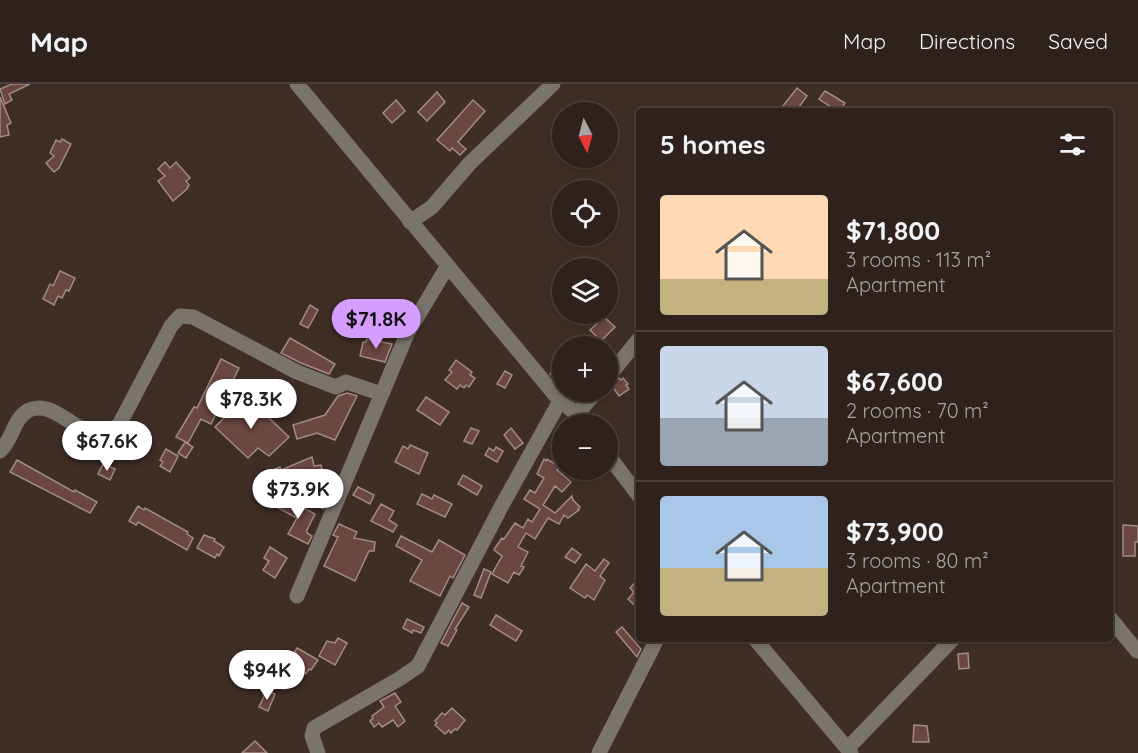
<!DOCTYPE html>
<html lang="en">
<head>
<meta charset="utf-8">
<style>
	:root { --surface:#2f221c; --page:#372a25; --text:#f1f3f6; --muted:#a7a4a3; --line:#4a3f3b; --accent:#d49cfc }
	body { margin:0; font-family:Quicksand,sans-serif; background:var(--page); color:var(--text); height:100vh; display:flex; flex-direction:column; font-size:22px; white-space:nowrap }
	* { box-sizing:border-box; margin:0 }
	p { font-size:20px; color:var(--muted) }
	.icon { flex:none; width:33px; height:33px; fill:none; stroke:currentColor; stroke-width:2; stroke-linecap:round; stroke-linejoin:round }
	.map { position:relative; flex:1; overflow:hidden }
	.details { position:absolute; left:636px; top:24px; width:477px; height:534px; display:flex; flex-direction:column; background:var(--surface); border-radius:6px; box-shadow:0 3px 9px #0003,0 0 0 2px var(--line) }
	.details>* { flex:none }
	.needle { width:39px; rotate:174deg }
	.tools { position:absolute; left:552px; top:18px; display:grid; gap:12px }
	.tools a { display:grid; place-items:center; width:66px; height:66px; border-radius:50%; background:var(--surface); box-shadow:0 3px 9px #0003,0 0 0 2px var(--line); font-size:30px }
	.price { position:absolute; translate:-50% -51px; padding:0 14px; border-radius:21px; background:#fff; color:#222; font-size:20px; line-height:39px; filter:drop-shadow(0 2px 3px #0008) }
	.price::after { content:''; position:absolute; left:50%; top:36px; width:18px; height:14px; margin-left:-9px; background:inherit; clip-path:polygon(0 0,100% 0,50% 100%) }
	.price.active { background:var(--accent); color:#111 }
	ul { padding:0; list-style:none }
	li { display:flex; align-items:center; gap:18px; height:150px; padding:0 24px }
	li+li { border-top:2px solid var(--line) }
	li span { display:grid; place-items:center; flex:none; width:168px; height:120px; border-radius:6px; color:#555 }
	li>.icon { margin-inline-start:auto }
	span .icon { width:72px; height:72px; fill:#fffc; stroke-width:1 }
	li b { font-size:26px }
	h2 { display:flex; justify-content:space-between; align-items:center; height:72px; padding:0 24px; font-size:26px }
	header { display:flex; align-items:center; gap:36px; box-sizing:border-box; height:84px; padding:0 30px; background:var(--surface); border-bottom:2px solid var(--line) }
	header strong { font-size:28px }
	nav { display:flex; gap:33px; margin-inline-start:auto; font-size:21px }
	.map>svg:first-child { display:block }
	.building { fill:#6b4741; stroke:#a28a86; stroke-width:1.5 }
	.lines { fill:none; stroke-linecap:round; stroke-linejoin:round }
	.minor { stroke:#7a746d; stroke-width:15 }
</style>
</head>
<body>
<header>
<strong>Map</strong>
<nav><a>Map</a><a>Directions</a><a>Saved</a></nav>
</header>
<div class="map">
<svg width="1138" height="669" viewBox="0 0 1138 669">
	<rect width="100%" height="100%" fill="#3f2e25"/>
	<!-- building -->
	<g class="building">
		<polygon points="12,0 30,0 9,10 12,16 5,20 0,5"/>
		<polygon points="797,4 807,12 796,27 779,27"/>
		<polygon points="825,7 845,19 840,27 837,27 819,15"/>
		<polygon points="437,8 445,18 427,37 418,28"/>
		<polygon points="0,13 11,39 7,41 9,51 0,53"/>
		<polygon points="396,16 405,27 392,39 383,29"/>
		<polygon points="473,16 485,27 458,58 466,65 460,71 452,64 450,67 437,56"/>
		<polygon points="62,55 71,60 59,84 54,88 46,79 54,72 50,69 56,56 60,58"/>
		<polygon points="165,78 170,84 176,78 190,94 186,97 189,101 187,105 173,117 158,97 165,92 158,85"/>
		<polygon points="60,187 75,194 69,207 66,206 62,214 58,212 54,221 43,215 50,200 53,202"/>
		<polygon points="310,221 318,226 308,244 300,240"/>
		<polygon points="604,233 615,243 601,257 590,246"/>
		<polygon points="290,254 335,280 329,290 301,279 281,269"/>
		<polygon points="367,255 392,260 385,278 360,272 363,258 366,258"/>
		<polygon points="221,275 239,284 211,340 201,335 188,359 176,353 194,323 197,324"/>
		<polygon points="562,275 562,305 550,290"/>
		<polygon points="456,276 472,288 470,291 475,294 469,303 466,301 464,304 460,301 457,305 445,296 452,288 449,286"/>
		<polygon points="505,287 512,291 505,304 497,300"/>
		<polygon points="619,294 621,296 623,294 628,300 626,301 629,305 619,312 612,302"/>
		<polygon points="347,309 357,312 335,356 317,349 297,355 293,341 325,331 338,312"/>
		<polygon points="246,312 289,353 269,372 258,364 248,374 215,343"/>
		<polygon points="426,313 449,328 440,341 417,326"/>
		<polygon points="471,344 479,347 472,360 464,357"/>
		<polygon points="511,344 523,359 515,365 504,351"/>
		<polygon points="185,358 193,363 186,374 178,369"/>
		<polygon points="410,361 428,369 419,390 395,378 403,362 408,365"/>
		<polygon points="496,363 503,367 497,378 485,371 489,364 494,367"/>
		<polygon points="166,365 178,372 170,388 160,382 163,378 160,376"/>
		<polygon points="312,373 314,382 321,381 323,389 335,396 323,425 313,419 320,406 306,400 303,393 271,405 265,389 280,383 281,386"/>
		<polygon points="544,375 546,377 547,375 560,383 557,386 571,398 562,408 555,402 543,421 555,429 572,412 573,416 580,423 578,425 579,426 568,434 564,431 559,440 548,434 535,455 526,449 518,463 528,468 521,482 524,483 519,491 514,488 508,499 492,490 502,472 494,466 495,464 502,454 504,455 515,439 523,444 528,435 532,438 540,425 524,415 530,406 535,409 544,394 537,390"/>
		<polygon points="17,376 74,408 75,406 97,418 90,429 10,388"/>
		<polygon points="103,380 115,385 110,396 98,390"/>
		<polygon points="463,391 482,402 477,411 458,400"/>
		<polygon points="358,403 374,411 370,420 353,411"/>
		<polygon points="422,410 432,415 434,411 452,420 445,433 417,420"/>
		<polygon points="283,413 315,430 307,446 307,449 312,452 308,460 288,450 297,434 278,424"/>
		<polygon points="381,420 394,427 389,436 397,441 393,448 371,437"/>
		<polygon points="138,422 144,426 145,424 188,448 187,450 193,454 187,466 138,438 136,441 129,437"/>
		<polygon points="339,440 357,448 354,454 375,458 374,467 369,467 355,497 324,482 338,453 333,451"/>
		<polygon points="1123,441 1138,442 1138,458 1135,458 1135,472 1123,472"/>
		<polygon points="204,451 215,455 214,457 224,463 219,472 217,470 215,474 197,464"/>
		<polygon points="401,452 432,468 439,456 465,471 453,494 450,492 440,512 410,497 422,476 396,462"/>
		<polygon points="270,463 287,474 275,494 263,486 269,477 264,474"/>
		<polygon points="572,464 581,471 575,479 565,473"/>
		<polygon points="604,475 609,479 600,492 605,496 594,516 587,511 585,514 570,504 586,480 595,487"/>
		<polygon points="484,485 491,488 481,514 474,511"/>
		<polygon points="639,494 639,514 633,520 628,515 634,508 630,504"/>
		<polygon points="462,519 469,523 455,545 457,546 448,562 441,559"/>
		<polygon points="496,531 522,547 516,557 490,541"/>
		<polygon points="407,535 424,543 421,549 413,546 412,549 403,544"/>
		<polygon points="622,543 641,565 637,573 616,548"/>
		<polygon points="338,554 347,559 335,581 319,572 327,557 335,559"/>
		<polygon points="297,564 318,576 311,586 309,585 306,590 295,582 297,580 290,576"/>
		<polygon points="968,569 969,584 959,585 958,570"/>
		<polygon points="279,590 288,594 284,605 275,602"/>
		<polygon points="267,606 275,610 268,627 259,623"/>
		<polygon points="395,609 401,618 395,622 405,637 398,643 393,636 382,643 379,639 374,643 370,637 373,634 372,632 384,623 380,617"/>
		<polygon points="452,624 465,636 457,646 455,645 451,649 449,646 445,650 435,641 437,639 435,637 442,629 445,631"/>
		<polygon points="914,641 927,642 929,658 913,658"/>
		<polygon points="255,657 267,669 242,669"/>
	</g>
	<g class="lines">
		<!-- minor -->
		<g class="minor">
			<polyline points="297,0 560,317 577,330 584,340"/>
			<polyline points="410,138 432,123 470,79 553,0"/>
			<polyline points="608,293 639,255"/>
			<polyline points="577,330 596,308"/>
			<path d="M 0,367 C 13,356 13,334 29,326 C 56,314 79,357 107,349 C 111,347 115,343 119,341 L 171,242 L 180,232 L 193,233 L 297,288 L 336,303 L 346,298 L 382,310"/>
			<polyline points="608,371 639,412"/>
			<polyline points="297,512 407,250 447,183"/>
			<polyline points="1110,534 1137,567 1138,565"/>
			<polyline points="755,555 851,669"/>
			<polyline points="848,664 953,555"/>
			<polyline points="318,669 312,652 314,644 399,595 418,582 501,423 560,317"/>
			<polyline points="599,669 657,555"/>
		</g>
	</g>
</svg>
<div class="tools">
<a><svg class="needle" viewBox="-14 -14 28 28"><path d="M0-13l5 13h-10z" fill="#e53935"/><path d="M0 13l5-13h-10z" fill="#a7a4a3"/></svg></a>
<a><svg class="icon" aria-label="locate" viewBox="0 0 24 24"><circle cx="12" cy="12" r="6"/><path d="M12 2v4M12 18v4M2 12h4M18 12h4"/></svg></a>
<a><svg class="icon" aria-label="layers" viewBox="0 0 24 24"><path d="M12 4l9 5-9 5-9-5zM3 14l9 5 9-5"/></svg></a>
<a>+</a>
<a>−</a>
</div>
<b class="price active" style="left:376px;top:266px">$71.8K</b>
<b class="price" style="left:251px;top:346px">$78.3K</b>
<b class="price" style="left:107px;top:388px">$67.6K</b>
<b class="price" style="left:298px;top:436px">$73.9K</b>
<b class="price" style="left:267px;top:617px">$94K</b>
<section class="details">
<h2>5 homes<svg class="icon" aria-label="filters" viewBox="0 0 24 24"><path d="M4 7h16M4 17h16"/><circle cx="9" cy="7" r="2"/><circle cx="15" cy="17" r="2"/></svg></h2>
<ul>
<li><span style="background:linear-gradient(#ffd9b3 70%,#c2b280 0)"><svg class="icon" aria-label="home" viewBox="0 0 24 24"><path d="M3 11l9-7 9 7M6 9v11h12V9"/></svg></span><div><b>$71,800</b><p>3 rooms · 113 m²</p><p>Apartment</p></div></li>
<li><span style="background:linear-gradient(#c9d6e8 60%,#9aa5b1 0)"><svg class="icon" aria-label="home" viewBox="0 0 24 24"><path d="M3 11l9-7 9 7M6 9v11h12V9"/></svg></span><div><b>$67,600</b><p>2 rooms · 70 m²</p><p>Apartment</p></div></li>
<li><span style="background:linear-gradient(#a9c7e8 60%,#c2b280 0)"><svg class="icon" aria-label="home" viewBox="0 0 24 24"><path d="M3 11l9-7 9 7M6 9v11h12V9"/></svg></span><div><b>$73,900</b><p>3 rooms · 80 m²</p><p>Apartment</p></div></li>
</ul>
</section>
</div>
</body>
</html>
